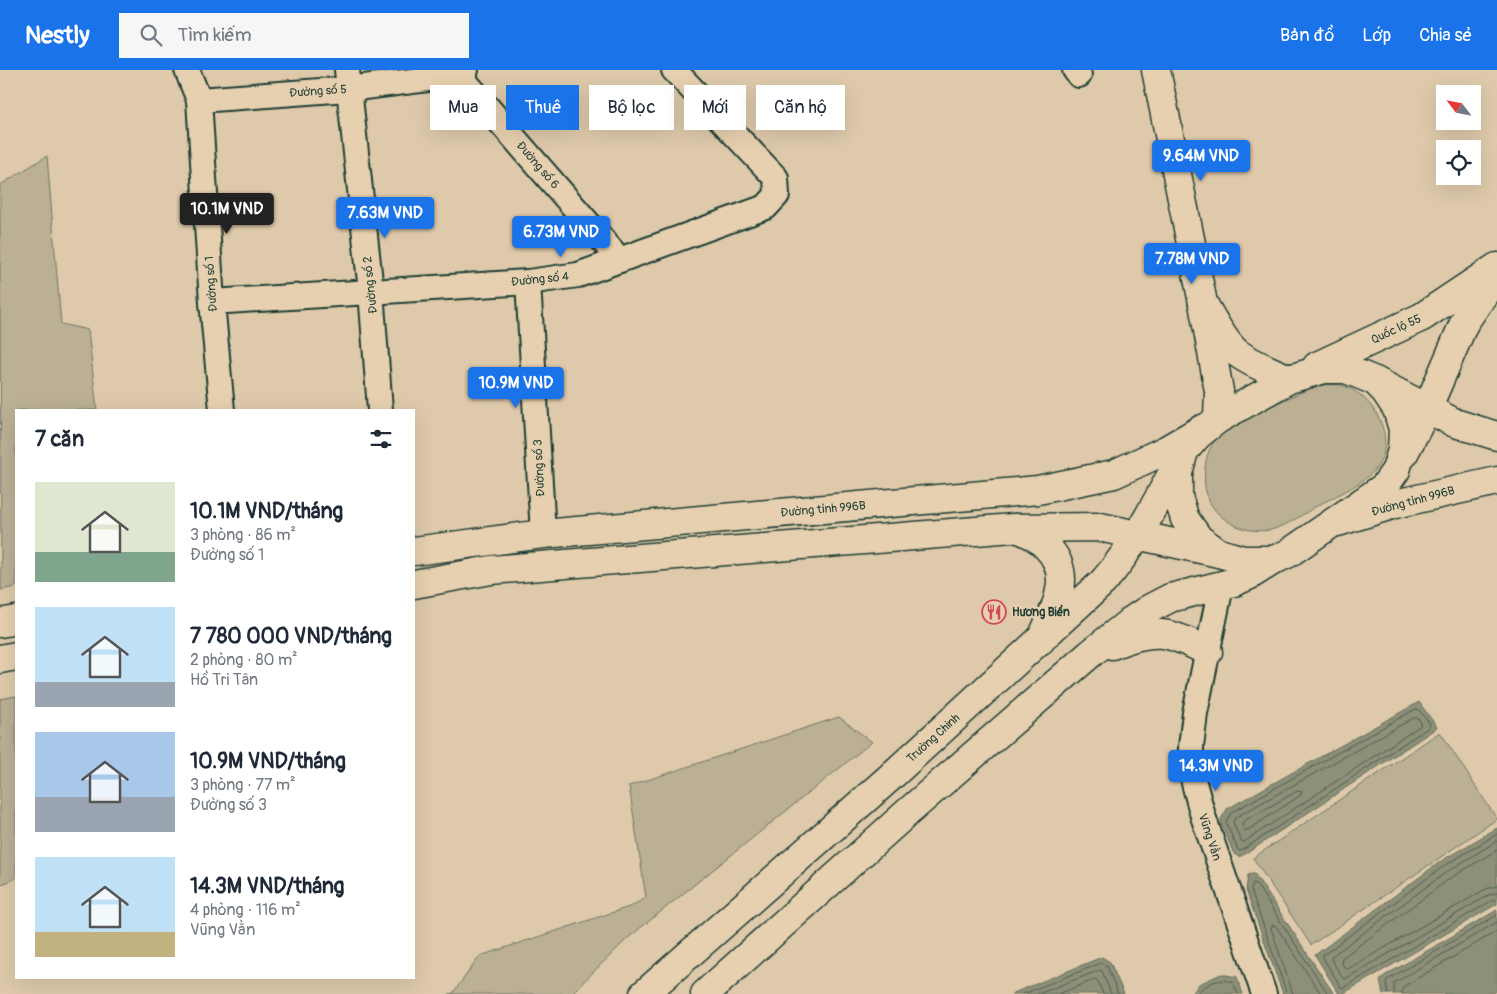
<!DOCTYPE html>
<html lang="vi">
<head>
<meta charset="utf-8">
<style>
	:root { --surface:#fff; --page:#f6f6f7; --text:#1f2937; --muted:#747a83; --accent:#1a73e8 }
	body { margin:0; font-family:Pangolin,sans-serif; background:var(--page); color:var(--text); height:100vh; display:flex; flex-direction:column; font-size:19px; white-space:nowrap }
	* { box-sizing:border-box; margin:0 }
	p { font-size:16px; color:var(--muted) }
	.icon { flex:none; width:28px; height:28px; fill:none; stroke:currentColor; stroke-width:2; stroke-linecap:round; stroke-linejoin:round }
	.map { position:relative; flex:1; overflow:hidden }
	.side { position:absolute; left:15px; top:339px; width:400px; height:570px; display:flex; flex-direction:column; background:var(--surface); border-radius:0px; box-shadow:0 5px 20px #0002 }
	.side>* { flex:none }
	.hud { position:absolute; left:430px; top:15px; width:475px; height:45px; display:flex; gap:10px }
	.needle { width:32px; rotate:302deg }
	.fabs { position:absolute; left:1436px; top:15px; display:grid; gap:10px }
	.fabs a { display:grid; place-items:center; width:45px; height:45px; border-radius:0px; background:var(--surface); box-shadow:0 5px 20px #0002; font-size:25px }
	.price { position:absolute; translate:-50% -42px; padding:0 11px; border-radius:5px; background:var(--accent); color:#fff; font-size:16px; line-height:32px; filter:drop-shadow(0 1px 2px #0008) }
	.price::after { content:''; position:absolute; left:50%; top:30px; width:15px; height:11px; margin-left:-8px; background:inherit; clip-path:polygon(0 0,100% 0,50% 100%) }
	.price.current { background:#222; color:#fff }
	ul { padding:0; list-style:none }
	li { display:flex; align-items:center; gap:15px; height:125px; padding:0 20px }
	li span { display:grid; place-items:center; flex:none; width:140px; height:100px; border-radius:0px; color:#555 }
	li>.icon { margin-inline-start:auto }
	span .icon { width:60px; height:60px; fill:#fffc; stroke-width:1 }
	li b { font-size:21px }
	h2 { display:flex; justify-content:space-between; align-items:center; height:60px; padding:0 20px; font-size:21px }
	.tag { padding:0 18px; border-radius:0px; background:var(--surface); box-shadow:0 5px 20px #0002; font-size:18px; line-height:45px }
	.tag.current { background:var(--accent); color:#fff }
	header { display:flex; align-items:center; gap:30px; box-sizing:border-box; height:70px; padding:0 25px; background:var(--accent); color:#fff }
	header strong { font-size:24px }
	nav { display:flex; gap:28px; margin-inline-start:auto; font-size:18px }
	.search { width:350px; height:45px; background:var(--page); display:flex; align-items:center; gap:12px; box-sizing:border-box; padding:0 18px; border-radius:0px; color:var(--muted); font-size:19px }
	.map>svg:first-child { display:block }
	.green { fill:#bbb094; stroke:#6d7664 }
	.water { fill:#8d8f78; stroke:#616e5d }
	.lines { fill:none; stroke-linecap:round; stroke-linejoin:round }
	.shore { stroke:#4b5e4f; stroke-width:1 }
	.street-casing { stroke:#1f3d34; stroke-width:28 }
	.secondary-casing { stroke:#1f3d34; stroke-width:31 }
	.primary-casing { stroke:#1f3d34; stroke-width:31 }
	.highway-casing { stroke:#1f3d34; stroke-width:31 }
	.street { stroke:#e6d0af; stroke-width:24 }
	.secondary { stroke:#e6d0af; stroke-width:28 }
	.primary { stroke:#e6d0af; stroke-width:28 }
	.highway { stroke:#e6d0af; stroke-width:28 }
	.labels { text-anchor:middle; stroke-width:4.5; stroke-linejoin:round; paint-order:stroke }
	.street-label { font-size:12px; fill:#1f3d34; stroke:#e6d0af }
	.poi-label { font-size:12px; font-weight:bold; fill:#1f3d34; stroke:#e6d0af; text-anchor:start }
</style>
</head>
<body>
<header>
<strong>Nestly</strong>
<div class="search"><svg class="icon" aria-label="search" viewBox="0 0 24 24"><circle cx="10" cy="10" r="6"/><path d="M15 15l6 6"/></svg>Tìm kiếm</div>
<nav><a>Bản đồ</a><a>Lớp</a><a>Chia sẻ</a></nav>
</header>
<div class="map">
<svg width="1497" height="924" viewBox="0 0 1497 924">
	<rect width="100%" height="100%" fill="#decaaa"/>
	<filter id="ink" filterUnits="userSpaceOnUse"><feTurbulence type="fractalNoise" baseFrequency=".02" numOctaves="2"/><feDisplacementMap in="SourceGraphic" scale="10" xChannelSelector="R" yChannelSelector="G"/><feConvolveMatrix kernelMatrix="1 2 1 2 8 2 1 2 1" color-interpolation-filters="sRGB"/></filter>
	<g filter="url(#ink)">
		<!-- green -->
		<g class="green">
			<polygon points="47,86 61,254 88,260 97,340 16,340 16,517 1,520 0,115"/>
			<path d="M 1318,315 C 1326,315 1334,314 1341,315 C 1373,324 1398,367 1377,397 C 1366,413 1335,426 1317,436 C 1303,444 1290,454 1274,459 C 1249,466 1217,452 1208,428 C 1204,418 1204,408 1205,398 C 1206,389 1208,381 1213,373 C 1231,350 1290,328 1318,315 Z"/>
			<polygon points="16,626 16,808 0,815 0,629"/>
			<polygon points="839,647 872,672 628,868 571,924 449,924 453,923 480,886 629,837 646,828 629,716"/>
			<polygon points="1440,662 1497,749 1311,875 1253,788"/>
		</g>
		<!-- water -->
		<g class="water">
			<polygon points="1419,632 1437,657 1432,661 1247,783 1239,787 1234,784 1221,753 1221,749 1227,739"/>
			<polygon points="1497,758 1497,834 1344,923 1339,924 1315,885 1441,791"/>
			<polygon points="1254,803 1334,924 1283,924 1246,820 1248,805"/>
			<polygon points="1497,840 1497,920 1493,924 1383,924 1380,911 1384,906"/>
			<polygon points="1102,887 1110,892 1124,924 1011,924"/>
			<polygon points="1221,904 1237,907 1243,924 1192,924 1199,914"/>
		</g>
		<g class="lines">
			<!-- shore -->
			<g class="shore">
				<polygon points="1416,639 1419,640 1430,654 1429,657 1244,779 1241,781 1238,780 1226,752 1231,743"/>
				<polygon points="1414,648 1417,648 1421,652 1420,656 1244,772 1241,771 1233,753 1235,748"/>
				<polygon points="1298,721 1302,722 1301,725 1248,760 1244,760 1242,754 1243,752"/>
				<polyline points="1497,764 1444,796 1323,885 1323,888 1341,917 1343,918 1493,830 1497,830"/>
				<polyline points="1497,771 1448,801 1332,886 1331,889 1343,908 1345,909 1489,825 1497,823"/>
				<polyline points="1497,780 1452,807 1342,888 1341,892 1345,898 1348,899 1486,819 1497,816"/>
				<polyline points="1023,924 1101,893 1107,896 1118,924"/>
				<polyline points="1038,924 1100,900 1102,901 1111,924"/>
				<polyline points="1058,924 1096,909 1098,911 1103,924"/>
				<path d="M 1197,924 C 1206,912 1220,908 1233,912 L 1238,924"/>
				<polyline points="1287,924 1251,820 1253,813 1256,814 1328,924"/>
				<polyline points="1293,924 1271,858 1273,855 1276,856 1321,924"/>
				<polyline points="1388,924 1386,913 1387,910 1497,845"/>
				<polyline points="1394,924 1394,913 1497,852"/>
				<polyline points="1402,924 1403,917 1497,861"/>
			</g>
			<!-- street casing -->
			<g class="street-casing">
				<g id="street">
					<polyline points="187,0 199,30 212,232 222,340"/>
					<polyline points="347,0 371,221 380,340"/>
					<polyline points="455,0 620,190"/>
					<polyline points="1075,0 1079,5"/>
					<polyline points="199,30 348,19 460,5 466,0"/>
					<polyline points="528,212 543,464"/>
					<polyline points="212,232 528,212 578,205 766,137 777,125 776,108 674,0"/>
					<polyline points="1221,516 1195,643 1191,677 1191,693 1194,713 1203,746 1264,924"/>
				</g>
			</g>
			<!-- secondary casing -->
			<g class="secondary-casing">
				<g id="secondary">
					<polyline points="1156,0 1203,233"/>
					<polyline points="1375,311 1455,353 1497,366"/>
					<path d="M 1218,349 L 1219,321 L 1203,233 C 1213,250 1222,269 1236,282 C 1251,294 1272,301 1289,309"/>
					<polyline points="1338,452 1395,434 1497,411"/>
				</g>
			</g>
			<!-- primary casing -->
			<g class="primary-casing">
				<g id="primary">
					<path d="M 1015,458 C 1038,464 1061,484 1061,510 C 1061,530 1049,552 1041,570"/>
					<polyline points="414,481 543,464 1038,420 1114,404 1166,380 1202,359"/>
					<polyline points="414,514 491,500 1013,458 1100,457 1219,483"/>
					<polyline points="0,553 16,550"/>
					<polyline points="0,589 16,586"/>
				</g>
			</g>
			<!-- highway casing -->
			<g class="highway-casing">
				<g id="highway">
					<polyline points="1317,296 1422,247 1497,197"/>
					<polygon points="1324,299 1346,299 1375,311 1385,321 1397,339 1403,359 1402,380 1396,400 1384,417 1289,483 1274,490 1243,490 1219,483 1199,469 1185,449 1178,427 1178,403 1184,381 1198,365 1218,349 1289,309"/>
					<polyline points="1403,385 1427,339 1464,253 1497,205"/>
					<path d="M 1112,575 C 1154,557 1169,561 1208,582"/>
					<path d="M 644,924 L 887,710 L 1103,512 C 1137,473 1160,426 1184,381"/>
					<polyline points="705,924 909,741 1090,584 1131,551 1149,539 1170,528 1234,512 1250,505 1274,490"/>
				</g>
			</g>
			<!-- street -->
			<use href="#street" class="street"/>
			<!-- secondary -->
			<use href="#secondary" class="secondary"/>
			<!-- primary -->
			<use href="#primary" class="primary"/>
			<!-- highway -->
			<use href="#highway" class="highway"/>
		</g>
	</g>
	<!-- icons -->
	<defs>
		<g id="restaurant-ring" transform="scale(1.25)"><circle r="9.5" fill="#e6d0af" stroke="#d1495b" stroke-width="1.5"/><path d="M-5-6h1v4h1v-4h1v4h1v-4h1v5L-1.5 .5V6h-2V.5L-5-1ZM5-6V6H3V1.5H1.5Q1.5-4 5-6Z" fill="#d1495b"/></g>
	</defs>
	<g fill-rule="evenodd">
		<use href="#restaurant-ring" x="994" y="542"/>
	</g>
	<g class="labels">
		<!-- street labels -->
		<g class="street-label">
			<text transform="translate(318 21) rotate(-4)" y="4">Đường số 5</text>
			<text transform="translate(538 95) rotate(49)" y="4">Đường số 6</text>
			<text transform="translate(540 209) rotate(-6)" y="4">Đường số 4</text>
			<text transform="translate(211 214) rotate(-94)" y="4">Đường số 1</text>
			<text transform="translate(370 215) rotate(-96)" y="4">Đường số 2</text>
			<text transform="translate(1396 259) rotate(-25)" y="4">Quốc lộ 55</text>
			<text transform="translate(539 398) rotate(-93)" y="4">Đường số 3</text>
			<text transform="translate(1413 431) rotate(-15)" y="4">Đường tỉnh 996B</text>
			<text transform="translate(823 439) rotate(-5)" y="4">Đường tỉnh 996B</text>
			<text transform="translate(933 668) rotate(-42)" y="4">Trường Chinh</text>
			<text transform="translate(1210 767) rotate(72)" y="4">Vũng Vằn</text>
		</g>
		<!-- poi labels -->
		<g class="poi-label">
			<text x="1012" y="546">Hương Biển</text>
		</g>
	</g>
</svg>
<div class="fabs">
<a><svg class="needle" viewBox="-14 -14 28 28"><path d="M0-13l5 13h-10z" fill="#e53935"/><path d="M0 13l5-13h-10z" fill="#747a83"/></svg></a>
<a><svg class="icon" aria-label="locate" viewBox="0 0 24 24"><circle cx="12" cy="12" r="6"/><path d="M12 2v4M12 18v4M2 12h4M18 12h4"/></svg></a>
</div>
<b class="price" style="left:1201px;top:112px">9.64M VND</b>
<b class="price current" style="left:227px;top:165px">10.1M VND</b>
<b class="price" style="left:385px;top:169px">7.63M VND</b>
<b class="price" style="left:561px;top:188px">6.73M VND</b>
<b class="price" style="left:1192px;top:215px">7.78M VND</b>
<b class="price" style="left:516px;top:339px">10.9M VND</b>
<b class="price" style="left:1216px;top:722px">14.3M VND</b>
<div class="hud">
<a class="tag">Mua</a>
<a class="tag current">Thuê</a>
<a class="tag">Bộ lọc</a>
<a class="tag">Mới</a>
<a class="tag">Căn hộ</a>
</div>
<section class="side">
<h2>7 căn<svg class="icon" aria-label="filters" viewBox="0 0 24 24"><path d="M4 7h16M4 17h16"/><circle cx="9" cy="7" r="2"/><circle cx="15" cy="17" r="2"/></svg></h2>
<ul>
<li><span style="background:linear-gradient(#dfe7d0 70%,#7fa58c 0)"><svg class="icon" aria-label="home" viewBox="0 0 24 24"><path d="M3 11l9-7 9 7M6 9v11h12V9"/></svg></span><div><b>10.1M VND/tháng</b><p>3 phòng · 86 m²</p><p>Đường số 1</p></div></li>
<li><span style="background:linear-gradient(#bfe0f5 75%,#9aa5b1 0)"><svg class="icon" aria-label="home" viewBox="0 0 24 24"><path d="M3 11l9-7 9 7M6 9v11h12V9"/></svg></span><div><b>7 780 000 VND/tháng</b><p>2 phòng · 80 m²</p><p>Hồ Tri Tân</p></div></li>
<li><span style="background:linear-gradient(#a9c7e8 65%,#9aa5b1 0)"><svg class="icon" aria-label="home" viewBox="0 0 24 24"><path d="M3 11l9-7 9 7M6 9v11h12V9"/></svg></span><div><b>10.9M VND/tháng</b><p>3 phòng · 77 m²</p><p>Đường số 3</p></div></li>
<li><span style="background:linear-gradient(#bfe0f5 75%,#c2b280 0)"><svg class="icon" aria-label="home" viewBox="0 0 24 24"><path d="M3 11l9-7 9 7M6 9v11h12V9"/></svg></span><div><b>14.3M VND/tháng</b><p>4 phòng · 116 m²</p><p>Vũng Vằn</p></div></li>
</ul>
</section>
</div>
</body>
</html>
